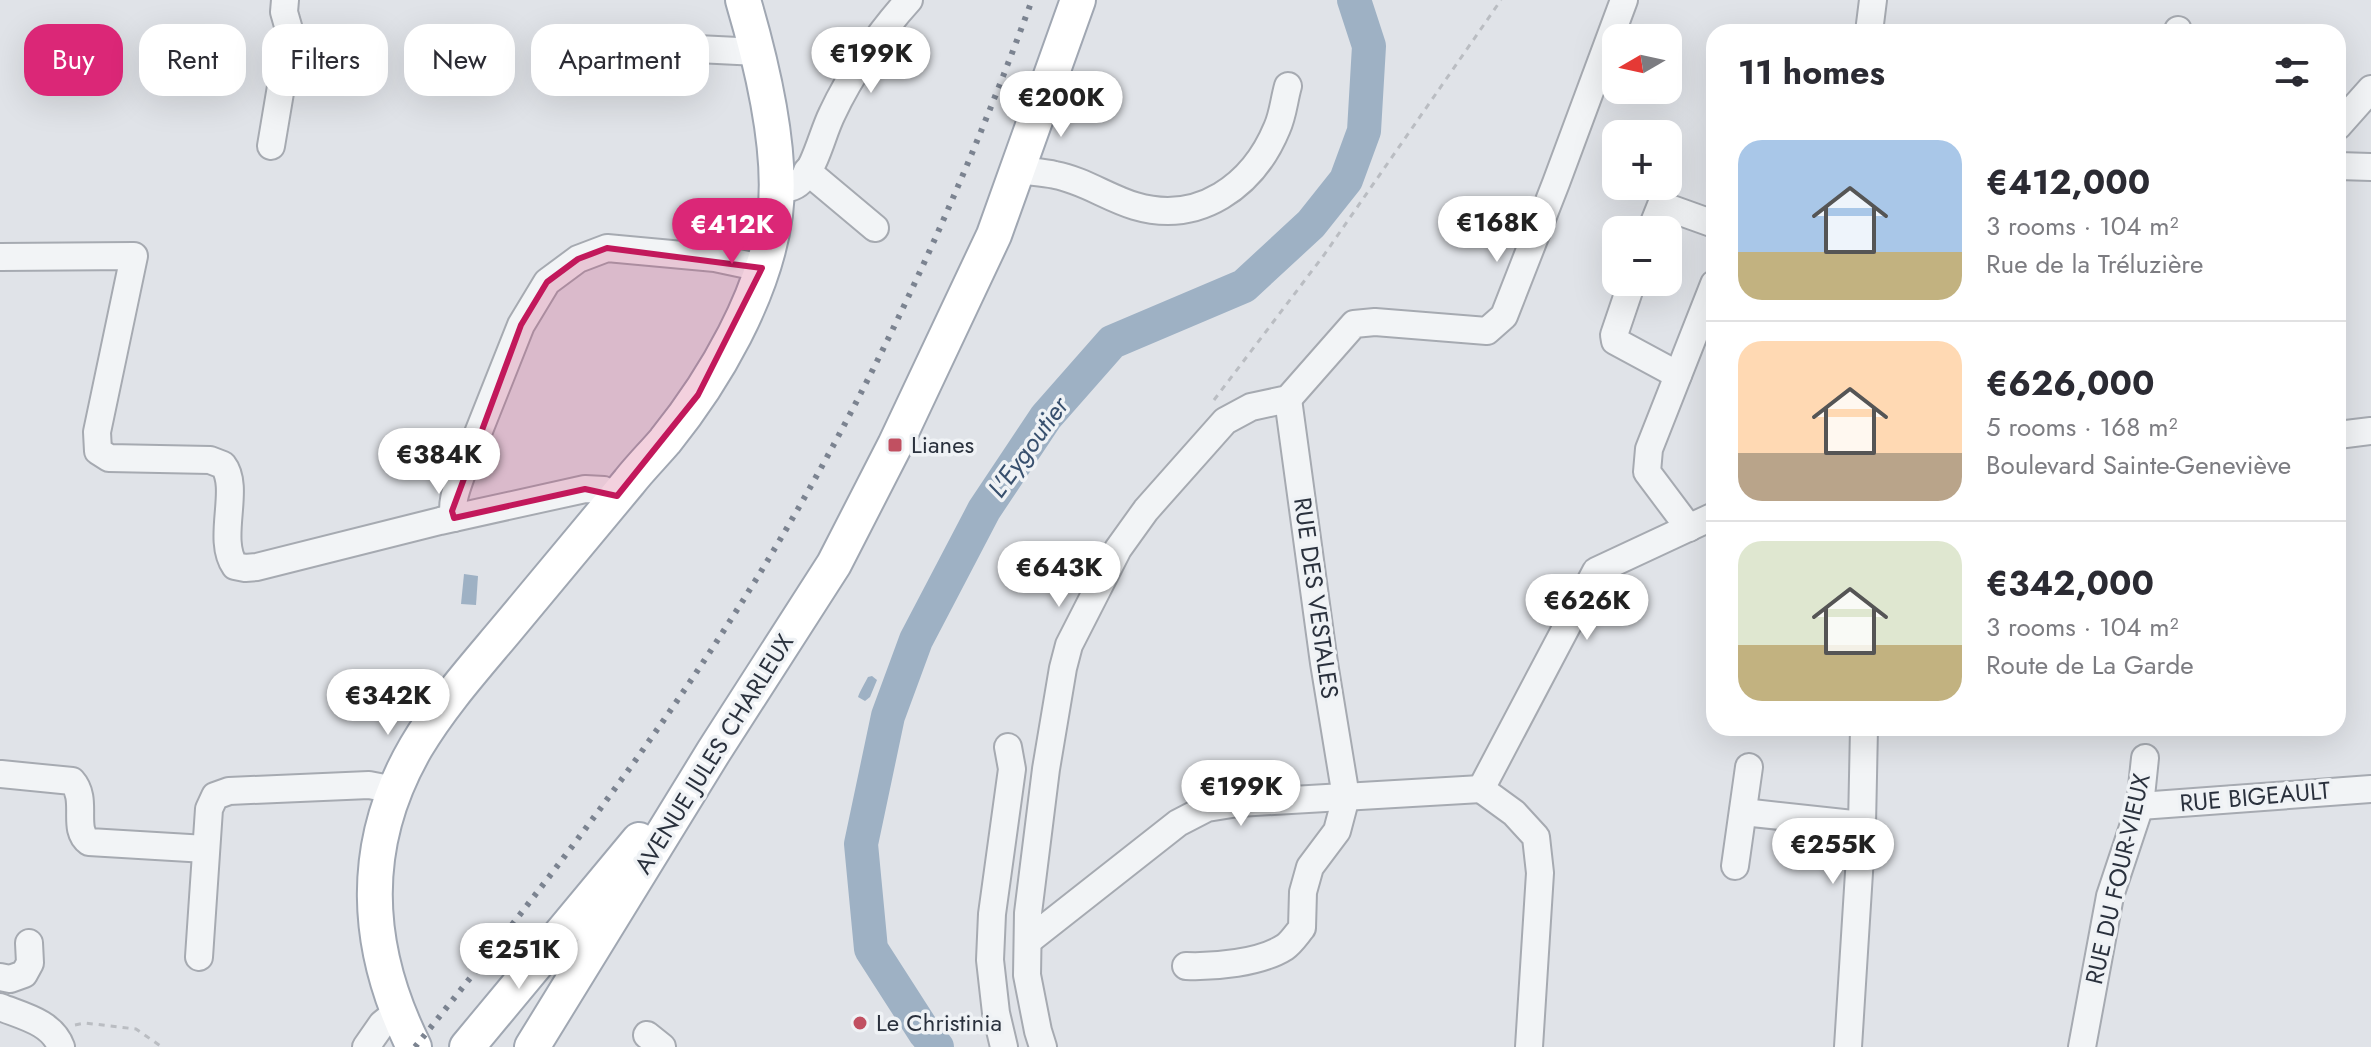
<!DOCTYPE html>
<html lang="en">
<head>
<meta charset="utf-8">
<style>
	:root { --surface:#fff; --page:#f2f2f3; --text:#2b2b33; --muted:#7c7c81; --line:#e1e1e2; --accent:#db2777 }
	body { margin:0; font-family:Jost,sans-serif; background:var(--page); color:var(--text); height:100vh; display:flex; flex-direction:column; font-size:30px; white-space:nowrap }
	* { box-sizing:border-box; margin:0 }
	p { font-size:26px; color:var(--muted) }
	.icon { flex:none; width:44px; height:44px; fill:none; stroke:currentColor; stroke-width:2; stroke-linecap:round; stroke-linejoin:round }
	.map { position:relative; flex:1; overflow:hidden }
	.drawer { position:absolute; left:1706px; top:24px; width:640px; height:712px; display:flex; flex-direction:column; background:var(--surface); border-radius:24px; box-shadow:0 8px 32px #0002 }
	.drawer>* { flex:none }
	.banner { position:absolute; left:24px; top:24px; width:760px; height:72px; display:flex; gap:16px }
	.needle { width:52px; rotate:261deg }
	.controls { position:absolute; left:1602px; top:24px; display:grid; gap:16px }
	.controls a { display:grid; place-items:center; width:80px; height:80px; border-radius:16px; background:var(--surface); box-shadow:0 8px 32px #0002; font-size:40px }
	.price { position:absolute; translate:-50% -68px; padding:0 18px; border-radius:28px; background:#fff; color:#222; font-size:26px; line-height:52px; filter:drop-shadow(0 2px 4px #0008) }
	.price::after { content:''; position:absolute; left:50%; top:48px; width:24px; height:18px; margin-left:-12px; background:inherit; clip-path:polygon(0 0,100% 0,50% 100%) }
	.price.current { background:var(--accent); color:#fff }
	ul { padding:0; list-style:none }
	li { display:flex; align-items:center; gap:24px; height:200px; padding:0 32px }
	li+li { border-top:2px solid var(--line) }
	li span { display:grid; place-items:center; flex:none; width:224px; height:160px; border-radius:24px; color:#555 }
	li>.icon { margin-inline-start:auto }
	span .icon { width:96px; height:96px; fill:#fffc; stroke-width:1 }
	li b { font-size:34px }
	h2 { display:flex; justify-content:space-between; align-items:center; height:96px; padding:0 32px; font-size:34px }
	.tag { padding:0 28px; border-radius:24px; background:var(--surface); box-shadow:0 8px 32px #0002; font-size:28px; line-height:72px }
	.tag.current { background:var(--accent); color:#fff }
	.map>svg:first-child { display:block }
	.water { fill:#9eb1c4 }
	.lines { fill:none; stroke-linecap:round; stroke-linejoin:round }
	.river { stroke:#9eb1c4; stroke-width:34 }
	.minor-casing { stroke:#a6aab1; stroke-width:30 }
	.major-casing { stroke:#a0a7b2; stroke-width:38 }
	.path { stroke:#babdc2; stroke-width:3; stroke-dasharray:6 6; stroke-linecap:butt }
	.minor { stroke:#f2f4f6; stroke-width:26 }
	.major { stroke:#fff; stroke-width:34 }
	.rail { stroke:#7b8390; stroke-width:6; stroke-dasharray:4 8; stroke-linecap:butt }
	.marked { fill:#c2185b; fill-opacity:0.2; stroke:#c2185b; stroke-width:6; stroke-linejoin:round }
	.poi-dot { fill:#c15061; stroke:#eff2f5; stroke-width:3 }
	.labels { text-anchor:middle; stroke-width:7; stroke-linejoin:round; paint-order:stroke }
	.poi-label { font-size:24px; fill:#2a313d; stroke:#eff2f5; text-anchor:start }
	.street-label { font-size:24px; fill:#2a313d; stroke:#eff2f5 }
	.water-label { font-size:26px; font-style:italic; fill:#38506e; stroke:#eff2f5 }
</style>
</head>
<body>
<div class="map">
<svg width="2371" height="1047" viewBox="0 0 2371 1047">
	<rect width="100%" height="100%" fill="#e0e3e8"/>
	<!-- water -->
	<g class="water">
		<polygon points="464,574 478,576 476,605 461,604"/>
		<path d="M 872,676 L 877,680 L 870,697 L 865,701 L 858,697 C 859,693 866,681 868,677 Z"/>
	</g>
	<g class="lines">
		<!-- river -->
		<polyline class="river" points="937,1047 925,1033 871,949 861,844 888,716 916,640 984,510 1046,417 1112,342 1244,286 1311,224 1346,180 1364,131 1369,46 1354,0"/>
		<!-- minor casing -->
		<g class="minor-casing">
			<g id="minor">
				<polyline points="1869,32 1873,0"/>
				<polyline points="2177,32 2178,30"/>
				<polyline points="576,43 758,52"/>
				<polyline points="2338,126 2371,89"/>
				<polyline points="271,146 290,33 284,12 285,0"/>
				<polyline points="2338,166 2371,167"/>
				<path d="M 1018,170 C 1030,172 1043,172 1055,175 C 1083,180 1108,198 1135,206 C 1199,225 1253,186 1277,128 C 1283,115 1284,100 1288,86"/>
				<polyline points="807,171 875,228"/>
				<path d="M 777,190 C 785,189 794,188 800,182 C 816,166 822,134 832,114 C 850,75 880,32 909,0"/>
				<polyline points="1651,230 1661,205 1714,224"/>
				<path d="M 0,257 L 134,256 L 97,432 L 98,451 L 109,458 L 210,460 L 223,465 C 241,488 216,539 235,566 L 245,568 L 257,567 L 440,521 L 585,489 L 604,490 L 617,496"/>
				<polyline points="1632,282 1614,335 1615,341 1678,375"/>
				<polyline points="2338,435 2371,431"/>
				<path d="M 454,518 C 451,503 456,490 461,476 L 521,325 L 547,282 L 578,259 L 607,248 L 715,258 L 762,268"/>
				<polyline points="1689,528 1647,472 1649,449 1714,284"/>
				<path d="M 1,774 L 72,781 C 89,800 71,829 89,842 L 206,849"/>
				<polyline points="1481,789 1596,571 1714,516"/>
				<polyline points="1481,789 1514,813 1536,837 1540,873 1529,1047"/>
				<polyline points="2140,806 2371,789"/>
				<polyline points="1743,812 1862,825"/>
				<polyline points="1735,866 1749,767"/>
				<polyline points="1028,941 1178,823 1207,808 1238,803 1481,789"/>
				<polyline points="199,957 209,809 215,796 229,791 369,785 395,790"/>
				<path d="M 1186,966 C 1214,967 1260,963 1285,947 C 1291,943 1297,934 1302,928 L 1303,892 L 1310,867 L 1337,831 L 1346,797 L 1324,663 L 1288,399"/>
				<polyline points="0,977 10,979 24,974 30,963 29,943"/>
				<path d="M 0,1007 C 22,1016 52,1022 61,1047"/>
				<polyline points="647,1035 662,1047"/>
				<polyline points="366,1047 382,1024 398,1011"/>
				<polyline points="1004,1047 996,1013 990,960 992,914 1012,769 1008,747"/>
				<polyline points="1043,1047 1038,1031 1027,975 1028,913 1046,769 1063,668 1069,645 1118,549 1146,510 1225,421 1251,407 1288,399 1354,324 1375,322 1487,331 1504,316 1556,183 1624,0"/>
				<polyline points="1848,1047 1862,825 1864,728"/>
				<polyline points="2082,1047 2110,896 2140,806 2145,758"/>
			</g>
		</g>
		<!-- major casing -->
		<g class="major-casing">
			<g id="major">
				<path d="M 414,1047 C 364,947 359,845 416,747 C 441,705 474,668 505,631 C 546,582 587,532 629,482 C 640,468 653,455 665,441 C 715,379 764,295 775,215 C 783,151 761,61 743,0"/>
				<polyline points="467,1047 639,840"/>
				<polyline points="532,1047 714,751 834,564 895,445 994,235 1078,0"/>
			</g>
		</g>
		<!-- path -->
		<g class="path">
			<polyline points="1214,400 1324,255 1501,0"/>
			<polyline points="75,1025 85,1023 136,1029 162,1047"/>
		</g>
		<!-- minor -->
		<use href="#minor" class="minor"/>
		<!-- major -->
		<use href="#major" class="major"/>
		<!-- rail -->
		<path class="rail" d="M 415,1047 C 530,904 644,758 742,602 C 861,413 955,209 1032,0"/>
	</g>
	<!-- marked area -->
	<path class="marked" d="M 607,248 L 762,268 L 698,395 L 617,496 L 585,489 L 454,518 L 452,511 L 521,325 L 547,282 L 578,259 Z"/>
	<!-- markers -->
	<g class="poi-dot">
		<rect x="887" y="437" width="16" height="16" rx="4"/>
		<circle cx="860" cy="1023" r="8"/>
	</g>
	<g class="labels">
		<!-- poi labels -->
		<g class="poi-label">
			<text x="911" y="453">Lianes</text>
			<text x="876" y="1031">Le Christinia</text>
		</g>
		<!-- street labels -->
		<g class="street-label">
			<text transform="translate(1316 598) rotate(82)" y="8">RUE DES VESTALES</text>
			<text transform="translate(714 754) rotate(-58)" y="8">AVENUE JULES CHARLEUX</text>
			<text transform="translate(2255 797) rotate(-5)" y="8">RUE BIGEAULT</text>
			<text transform="translate(2118 879) rotate(-77)" y="8">RUE DU FOUR-VIEUX</text>
		</g>
		<!-- water labels -->
		<g class="water-label">
			<text transform="translate(1028 447) rotate(-54)" y="9">L'Eygoutier</text>
		</g>
	</g>
</svg>
<div class="controls">
<a><svg class="needle" viewBox="-14 -14 28 28"><path d="M0-13l5 13h-10z" fill="#e53935"/><path d="M0 13l5-13h-10z" fill="#7c7c81"/></svg></a>
<a>+</a>
<a>−</a>
</div>
<b class="price" style="left:871px;top:95px">€199K</b>
<b class="price" style="left:1061px;top:139px">€200K</b>
<b class="price" style="left:1497px;top:264px">€168K</b>
<b class="price current" style="left:732px;top:266px">€412K</b>
<b class="price" style="left:439px;top:496px">€384K</b>
<b class="price" style="left:1059px;top:609px">€643K</b>
<b class="price" style="left:1587px;top:642px">€626K</b>
<b class="price" style="left:388px;top:737px">€342K</b>
<b class="price" style="left:1241px;top:828px">€199K</b>
<b class="price" style="left:1833px;top:886px">€255K</b>
<b class="price" style="left:519px;top:991px">€251K</b>
<div class="banner">
<a class="tag current">Buy</a>
<a class="tag">Rent</a>
<a class="tag">Filters</a>
<a class="tag">New</a>
<a class="tag">Apartment</a>
</div>
<section class="drawer">
<h2>11 homes<svg class="icon" aria-label="filters" viewBox="0 0 24 24"><path d="M4 7h16M4 17h16"/><circle cx="9" cy="7" r="2"/><circle cx="15" cy="17" r="2"/></svg></h2>
<ul>
<li><span style="background:linear-gradient(#a9c7e8 70%,#c2b280 0)"><svg class="icon" aria-label="home" viewBox="0 0 24 24"><path d="M3 11l9-7 9 7M6 9v11h12V9"/></svg></span><div><b>€412,000</b><p>3 rooms · 104 m²</p><p>Rue de la Tréluzière</p></div></li>
<li><span style="background:linear-gradient(#ffd9b3 70%,#b9a48a 0)"><svg class="icon" aria-label="home" viewBox="0 0 24 24"><path d="M3 11l9-7 9 7M6 9v11h12V9"/></svg></span><div><b>€626,000</b><p>5 rooms · 168 m²</p><p>Boulevard Sainte-Geneviève</p></div></li>
<li><span style="background:linear-gradient(#dfe7d0 65%,#c2b280 0)"><svg class="icon" aria-label="home" viewBox="0 0 24 24"><path d="M3 11l9-7 9 7M6 9v11h12V9"/></svg></span><div><b>€342,000</b><p>3 rooms · 104 m²</p><p>Route de La Garde</p></div></li>
</ul>
</section>
</div>
</body>
</html>
